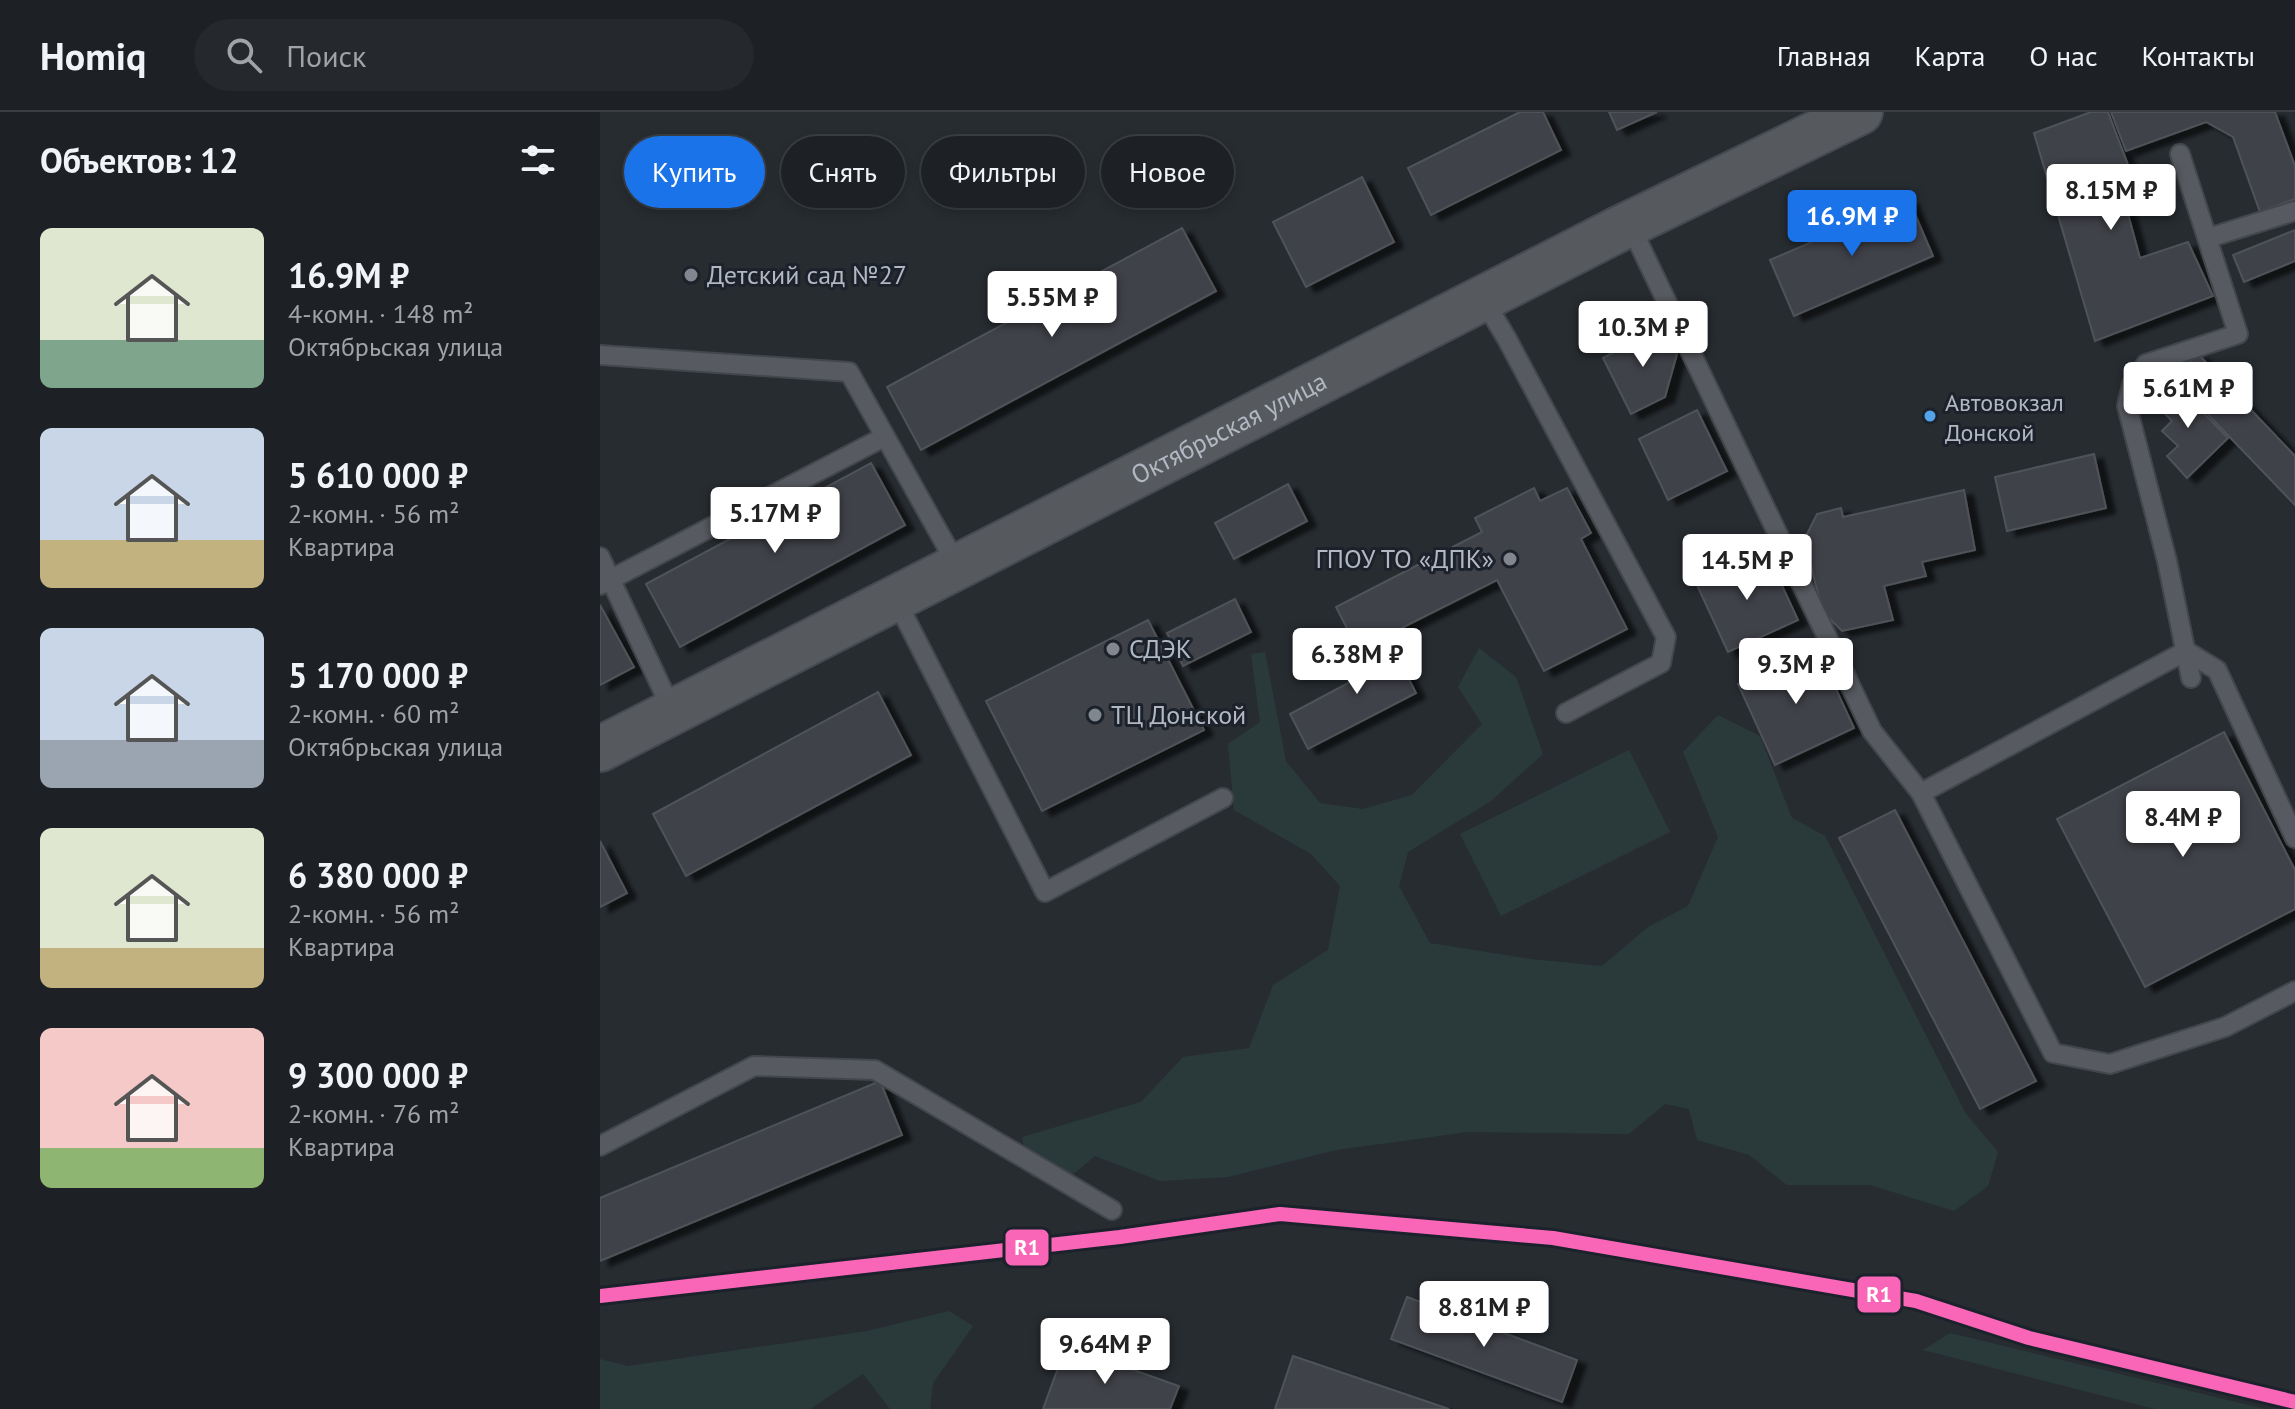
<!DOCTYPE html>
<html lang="ru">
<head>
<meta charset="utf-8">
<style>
	:root { --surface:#1d2125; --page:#25292d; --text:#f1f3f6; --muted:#a0a3a7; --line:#3b3e42; --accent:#1a73e8 }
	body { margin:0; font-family:"PT Sans",sans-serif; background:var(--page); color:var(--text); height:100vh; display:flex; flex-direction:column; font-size:30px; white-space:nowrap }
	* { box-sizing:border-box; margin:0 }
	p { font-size:26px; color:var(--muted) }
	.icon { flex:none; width:44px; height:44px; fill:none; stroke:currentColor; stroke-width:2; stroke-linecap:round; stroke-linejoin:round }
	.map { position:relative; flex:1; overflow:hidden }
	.panel { display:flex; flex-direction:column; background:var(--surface); width:600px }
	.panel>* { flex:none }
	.top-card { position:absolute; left:24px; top:24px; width:760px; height:72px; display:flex; gap:16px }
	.price { position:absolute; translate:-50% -68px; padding:0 18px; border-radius:8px; background:#fff; color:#222; font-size:26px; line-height:52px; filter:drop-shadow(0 2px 4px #0008) }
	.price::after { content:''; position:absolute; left:50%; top:48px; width:24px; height:18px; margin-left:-12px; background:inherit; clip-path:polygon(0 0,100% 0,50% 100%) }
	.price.selected { background:var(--accent); color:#fff }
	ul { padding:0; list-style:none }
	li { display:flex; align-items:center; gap:24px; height:200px; padding:0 40px }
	li span { display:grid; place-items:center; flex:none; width:224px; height:160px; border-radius:12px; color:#555 }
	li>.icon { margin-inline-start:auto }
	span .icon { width:96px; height:96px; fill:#fffc; stroke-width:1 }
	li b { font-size:34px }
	h2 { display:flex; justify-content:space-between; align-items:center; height:96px; padding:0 40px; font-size:34px }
	.chip { padding:0 28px; border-radius:36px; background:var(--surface); box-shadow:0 4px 12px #0003,0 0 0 2px var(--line); font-size:28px; line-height:72px }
	.chip.selected { background:var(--accent); color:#fff }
	header { display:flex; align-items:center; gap:48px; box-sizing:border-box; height:112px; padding:0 40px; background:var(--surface); border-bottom:2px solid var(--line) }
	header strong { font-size:38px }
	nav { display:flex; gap:44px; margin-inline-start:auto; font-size:28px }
	.search { width:560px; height:72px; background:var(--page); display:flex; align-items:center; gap:20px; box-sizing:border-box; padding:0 28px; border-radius:44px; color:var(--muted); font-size:30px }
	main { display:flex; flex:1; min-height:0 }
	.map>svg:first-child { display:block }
	.green { fill:#2a3a3b }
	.building { fill:#3f4348; stroke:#4f5359; stroke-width:2; filter:url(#shadow) }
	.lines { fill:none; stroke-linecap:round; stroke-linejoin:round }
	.service-casing { stroke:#43474b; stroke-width:22 }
	.secondary-casing { stroke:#45484e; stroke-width:48 }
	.service { stroke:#575a60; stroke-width:18 }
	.secondary { stroke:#56595e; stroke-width:44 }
	.rail-1-casing { stroke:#1c222b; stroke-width:20 }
	.rail-1 { stroke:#fa66b7; stroke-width:14 }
	.poi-dot { fill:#81878f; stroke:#1c222b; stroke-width:3 }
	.bus-dot { fill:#53a3e8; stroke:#1c222b; stroke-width:3 }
	.labels { text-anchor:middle; stroke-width:6; stroke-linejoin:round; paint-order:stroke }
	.bus-label { font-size:24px; fill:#b1b8c2; stroke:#1c222b; text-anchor:start }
	.poi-label { font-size:26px; fill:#b1b8c2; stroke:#1c222b; text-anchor:start }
	.street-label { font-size:26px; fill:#b1b8c2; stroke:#1c222b }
	.line-badge { stroke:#1c222b; stroke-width:3 }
	.badge-label { font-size:22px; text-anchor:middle; font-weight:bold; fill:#fff }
</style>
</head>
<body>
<header>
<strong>Homiq</strong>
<div class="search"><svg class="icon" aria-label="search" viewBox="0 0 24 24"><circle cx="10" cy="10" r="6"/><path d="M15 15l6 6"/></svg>Поиск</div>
<nav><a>Главная</a><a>Карта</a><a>О нас</a><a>Контакты</a></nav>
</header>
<main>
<section class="panel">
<h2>Объектов: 12<svg class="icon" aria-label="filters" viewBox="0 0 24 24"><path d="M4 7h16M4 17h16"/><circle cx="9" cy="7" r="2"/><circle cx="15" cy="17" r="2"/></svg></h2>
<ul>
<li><span style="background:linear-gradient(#dfe7d0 70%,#7fa58c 0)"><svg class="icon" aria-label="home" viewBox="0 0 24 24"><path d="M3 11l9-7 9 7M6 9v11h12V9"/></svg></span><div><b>16.9M ₽</b><p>4-комн. · 148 m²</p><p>Октябрьская улица</p></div></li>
<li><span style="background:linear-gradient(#c9d6e8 70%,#c2b280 0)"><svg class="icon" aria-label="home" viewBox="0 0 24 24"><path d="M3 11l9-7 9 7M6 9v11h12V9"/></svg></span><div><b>5 610 000 ₽</b><p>2-комн. · 56 m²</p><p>Квартира</p></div></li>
<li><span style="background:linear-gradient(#c9d6e8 70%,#9aa5b1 0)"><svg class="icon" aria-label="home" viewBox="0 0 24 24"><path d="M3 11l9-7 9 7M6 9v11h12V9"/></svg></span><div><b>5 170 000 ₽</b><p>2-комн. · 60 m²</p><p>Октябрьская улица</p></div></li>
<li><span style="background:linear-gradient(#dfe7d0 75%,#c2b280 0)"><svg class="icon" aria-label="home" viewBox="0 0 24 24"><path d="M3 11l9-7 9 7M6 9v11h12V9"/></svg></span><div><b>6 380 000 ₽</b><p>2-комн. · 56 m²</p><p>Квартира</p></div></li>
<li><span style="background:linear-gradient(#f6c9c9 75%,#8fb573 0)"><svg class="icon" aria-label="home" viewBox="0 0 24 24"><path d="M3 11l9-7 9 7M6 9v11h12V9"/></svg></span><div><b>9 300 000 ₽</b><p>2-комн. · 76 m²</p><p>Квартира</p></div></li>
</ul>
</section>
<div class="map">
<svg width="1695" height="1297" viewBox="0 0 1695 1297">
	<defs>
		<filter id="shadow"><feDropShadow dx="9" dy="5" stdDeviation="2" flood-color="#0009"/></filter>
	</defs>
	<rect width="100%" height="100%" fill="#272c31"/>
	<!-- green -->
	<g class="green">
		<polygon points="879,536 916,565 943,642 891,689 808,740 799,774 830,831 930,847 1002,854 1048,815 1088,794 1118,725 1083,640 1118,603 1160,624 1192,706 1225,724 1366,1002 1398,1040 1388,1074 1354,1099 1270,1073 1187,1073 1149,1043 1097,1028 1089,997 1065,992 1029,1022 868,1020 736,1038 628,1065 560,1069 495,1044 465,1069 431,1065 422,1025 541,990 583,945 649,936 673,873 728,838 740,774 711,742 634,698 628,632 660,610 651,542 665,540 686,649 720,691 763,697 812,683 882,612 858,575"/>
		<polygon points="1029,638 1070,720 901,804 860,722"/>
		<polygon points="349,1199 373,1214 333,1271 330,1297 290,1297 263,1262 210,1297 0,1297 0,1247 28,1254 267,1219"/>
		<polygon points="1350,1221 1665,1297 1555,1297 1323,1238"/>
	</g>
	<!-- building -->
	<g class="building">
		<polygon points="920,0 943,0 961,38 831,103 808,56"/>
		<polygon points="1009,0 1057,0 1017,18"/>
		<polygon points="1491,0 1508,0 1533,66 1504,77 1511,95 1525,91 1540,146 1588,130 1613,184 1495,229 1434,21"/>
		<polygon points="1511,0 1675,0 1695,54 1695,87 1660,100 1633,25 1606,10 1526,39"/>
		<polygon points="762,65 794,130 706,175 673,110"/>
		<polygon points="1309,88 1333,144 1194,204 1170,148"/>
		<polygon points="582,116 616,179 321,338 287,275"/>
		<polygon points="1695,118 1695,149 1644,170 1633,143"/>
		<polygon points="1063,214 1077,242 1065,285 1031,302 1003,246"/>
		<polygon points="1598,242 1695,344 1695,393 1573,266"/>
		<polygon points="1573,270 1628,326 1587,366 1567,344 1578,334 1562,319 1572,309 1553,289"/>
		<polygon points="1097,298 1127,359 1068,388 1039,327"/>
		<polygon points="1494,342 1506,396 1407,419 1395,365"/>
		<polygon points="271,351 305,413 80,535 46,472"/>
		<polygon points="688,372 707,409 634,447 615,411"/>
		<polygon points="934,376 940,389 967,376 991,421 981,427 1027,517 944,559 897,468 758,538 736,495 882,420 875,406"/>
		<polygon points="1364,378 1375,438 1322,450 1326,464 1284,474 1293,508 1242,519 1223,500 1204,428 1217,402 1241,396 1243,405"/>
		<polygon points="1166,439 1198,508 1128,540 1096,471"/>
		<polygon points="635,487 651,520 583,554 567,521"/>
		<polygon points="0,493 34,555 0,573"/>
		<polygon points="548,508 604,618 442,699 386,589"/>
		<polygon points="787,524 816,581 708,637 690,602 769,560 758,538"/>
		<polygon points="1217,536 1254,616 1175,653 1138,572"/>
		<polygon points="278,580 311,643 86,764 53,702"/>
		<polygon points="1624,620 1695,758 1695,797 1545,875 1457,707"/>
		<polygon points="1295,698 1436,969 1380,997 1239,726"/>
		<polygon points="0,729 27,781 0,795"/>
		<polygon points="280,969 302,1023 0,1149 0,1086"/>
		<polygon points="807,1185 977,1248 962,1290 791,1227"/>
		<polygon points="466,1234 579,1274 570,1297 443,1297"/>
		<polygon points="693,1244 849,1297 675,1297"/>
	</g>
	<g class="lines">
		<!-- service casing -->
		<g class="service-casing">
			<g id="service">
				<polyline points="1580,42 1638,222 1546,252 1532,272 1527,294 1567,449 1591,566"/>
				<polyline points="1030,113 1272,619 1321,681 1453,941 1510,952 1625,915 1695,879"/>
				<polyline points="1608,126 1695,99"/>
				<polyline points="883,187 907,227 1066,525 1061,551 966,601"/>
				<polyline points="0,243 249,260 357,453"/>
				<polyline points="0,445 73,600"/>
				<polyline points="0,473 284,325"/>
				<polyline points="295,486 445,780 623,686"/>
				<polyline points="1321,681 1586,539 1617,558 1695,726"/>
				<polyline points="0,1034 154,954 275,958 512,1098"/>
			</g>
		</g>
		<!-- secondary casing -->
		<g class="secondary-casing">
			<g id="secondary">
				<path id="s1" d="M 0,637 L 1017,118 L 1260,0"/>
			</g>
		</g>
		<!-- service -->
		<use href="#service" class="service"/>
		<!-- secondary -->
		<use href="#secondary" class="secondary"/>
		<!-- rail-1 casing -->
		<g class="rail-1-casing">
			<polyline id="rail-1" points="0,1184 520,1125 680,1102 953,1126 1316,1189 1429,1226 1695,1290"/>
		</g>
		<!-- rail-1 -->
		<use href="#rail-1" class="rail-1"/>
	</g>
	<!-- markers -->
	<g class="poi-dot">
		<circle cx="91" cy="163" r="8"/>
		<circle cx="910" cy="447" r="8"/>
		<circle cx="513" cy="537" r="8"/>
		<circle cx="495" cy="603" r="8"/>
	</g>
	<circle class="bus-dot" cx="1330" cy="304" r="7"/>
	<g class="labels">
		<!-- bus labels -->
		<g class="bus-label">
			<text x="1345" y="299">Автовокзал<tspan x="1345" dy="30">Донской</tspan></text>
		</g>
		<!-- poi labels -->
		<g class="poi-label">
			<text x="107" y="172">Детский сад №27</text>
			<text x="894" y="456" text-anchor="end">ГПОУ ТО «ДПК»</text>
			<text x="529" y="546">СДЭК</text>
			<text x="511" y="612">ТЦ Донской</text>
		</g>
		<!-- street labels -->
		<g class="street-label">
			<text dy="9" stroke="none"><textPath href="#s1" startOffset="706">Октябрьская улица</textPath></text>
		</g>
	</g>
	<g class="line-badge">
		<rect x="404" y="1116" width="46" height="39" rx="8" fill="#fa66b7"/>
		<rect x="1256" y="1163" width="46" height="39" rx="8" fill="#fa66b7"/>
	</g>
	<g class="badge-label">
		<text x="427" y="1143">R1</text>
		<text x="1279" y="1190">R1</text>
	</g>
</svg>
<b class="price" style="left:1511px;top:120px">8.15M ₽</b>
<b class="price selected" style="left:1252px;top:146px">16.9M ₽</b>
<b class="price" style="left:452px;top:227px">5.55M ₽</b>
<b class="price" style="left:1043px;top:257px">10.3M ₽</b>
<b class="price" style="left:1588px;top:318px">5.61M ₽</b>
<b class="price" style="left:175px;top:443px">5.17M ₽</b>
<b class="price" style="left:1147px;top:490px">14.5M ₽</b>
<b class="price" style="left:757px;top:584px">6.38M ₽</b>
<b class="price" style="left:1196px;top:594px">9.3M ₽</b>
<b class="price" style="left:1583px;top:747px">8.4M ₽</b>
<b class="price" style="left:884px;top:1237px">8.81M ₽</b>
<b class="price" style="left:505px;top:1274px">9.64M ₽</b>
<div class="top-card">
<a class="chip selected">Купить</a>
<a class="chip">Снять</a>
<a class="chip">Фильтры</a>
<a class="chip">Новое</a>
</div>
</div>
</main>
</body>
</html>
